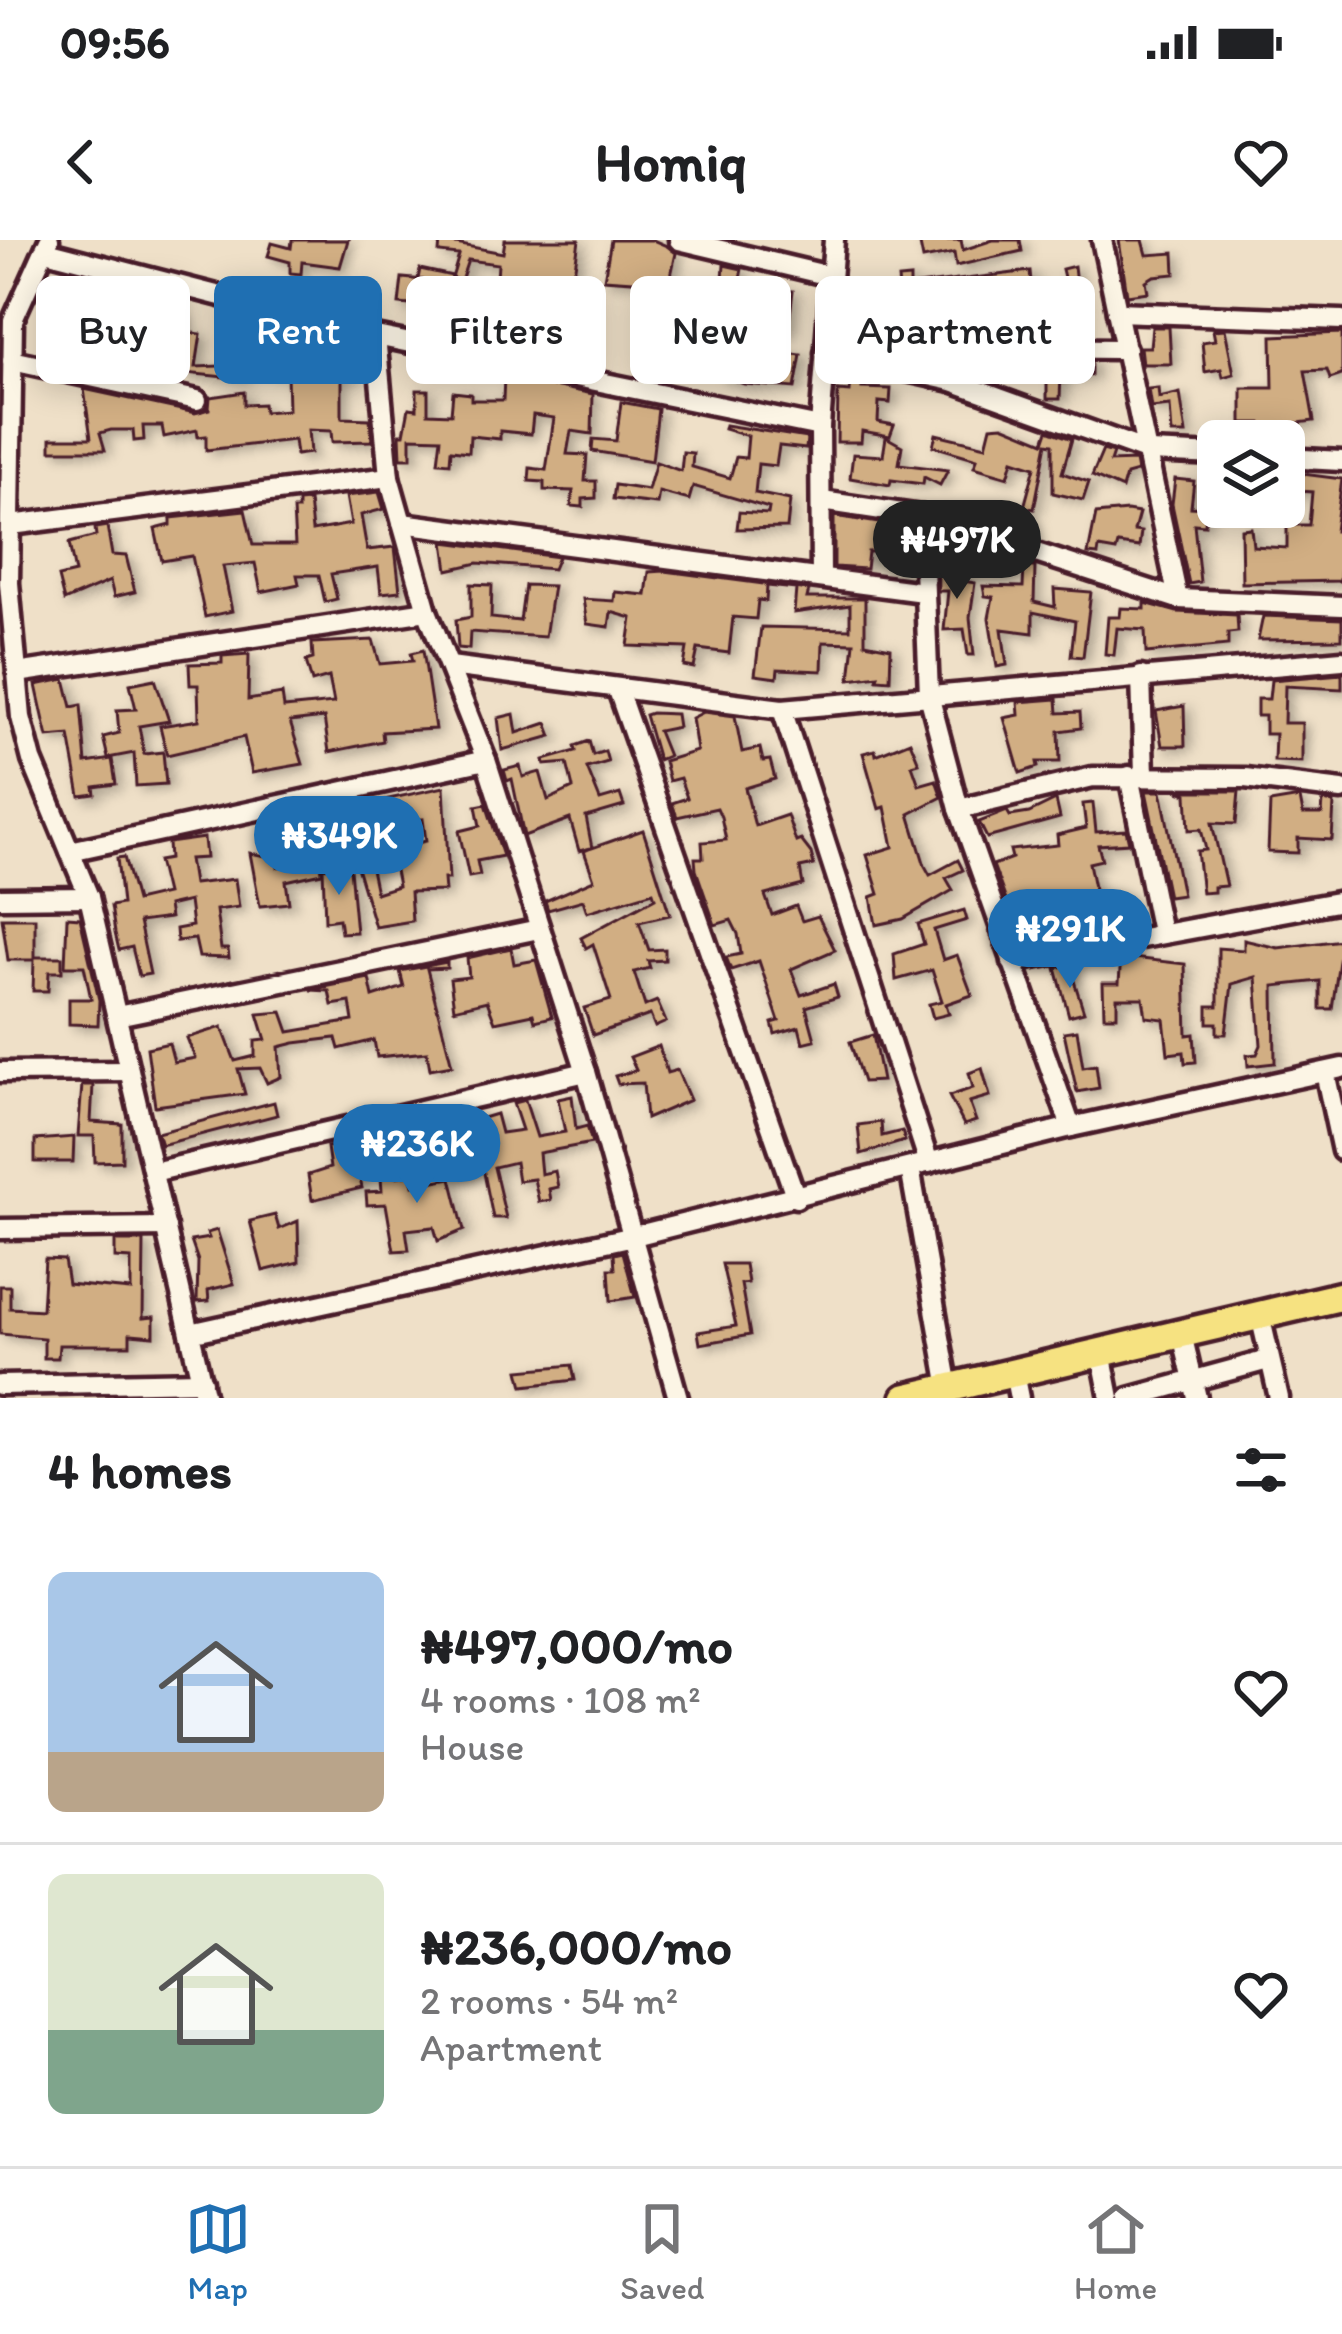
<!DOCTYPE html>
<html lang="en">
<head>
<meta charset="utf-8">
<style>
	:root { --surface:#fff; --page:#f6f6f6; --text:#202124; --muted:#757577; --line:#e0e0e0; --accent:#1f6fb2 }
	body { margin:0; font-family:Itim,sans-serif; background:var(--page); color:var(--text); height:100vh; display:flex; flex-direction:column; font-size:45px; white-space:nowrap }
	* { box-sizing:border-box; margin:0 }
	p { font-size:39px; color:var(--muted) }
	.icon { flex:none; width:66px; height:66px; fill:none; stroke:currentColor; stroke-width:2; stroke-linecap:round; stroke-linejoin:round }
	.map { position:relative; height:1158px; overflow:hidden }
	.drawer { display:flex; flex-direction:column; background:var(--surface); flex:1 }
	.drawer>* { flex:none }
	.hud { position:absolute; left:36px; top:36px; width:1272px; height:108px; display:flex; gap:24px }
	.buttons { position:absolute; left:1197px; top:180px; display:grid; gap:24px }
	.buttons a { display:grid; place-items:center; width:108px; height:108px; border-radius:18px; background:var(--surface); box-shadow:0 6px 30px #0003; font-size:60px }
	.price { position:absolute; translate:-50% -102px; padding:0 27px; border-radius:42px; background:var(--accent); color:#fff; font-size:39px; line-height:78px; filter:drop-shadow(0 3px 6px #0008) }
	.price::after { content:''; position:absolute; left:50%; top:72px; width:36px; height:27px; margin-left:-18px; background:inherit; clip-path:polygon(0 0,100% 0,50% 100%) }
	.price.active { background:#222; color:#fff }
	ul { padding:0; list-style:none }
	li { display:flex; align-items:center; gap:36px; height:300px; padding:0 48px }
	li+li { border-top:3px solid var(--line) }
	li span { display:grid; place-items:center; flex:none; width:336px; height:240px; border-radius:18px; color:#555 }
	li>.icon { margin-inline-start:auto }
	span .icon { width:144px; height:144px; fill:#fffc; stroke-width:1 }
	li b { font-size:51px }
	h2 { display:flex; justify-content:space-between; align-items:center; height:144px; padding:0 48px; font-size:51px }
	.pill { padding:0 42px; border-radius:18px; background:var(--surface); box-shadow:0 6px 30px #0003; font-size:42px; line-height:108px }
	.pill.active { background:var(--accent); color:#fff }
	.status { display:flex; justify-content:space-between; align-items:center; height:84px; padding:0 60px; background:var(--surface); direction:ltr }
	.status svg { height:33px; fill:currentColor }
	header { display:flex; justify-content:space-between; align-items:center; height:156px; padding:0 48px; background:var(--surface); font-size:54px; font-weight:700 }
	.tab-bar { display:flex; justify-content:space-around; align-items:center; height:168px; border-top:3px solid var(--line); background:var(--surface); font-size:33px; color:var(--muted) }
	.tab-bar a { display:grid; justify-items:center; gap:6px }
	.tab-bar .active { color:var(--accent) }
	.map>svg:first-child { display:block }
	.building { fill:#d1ae83; stroke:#4a1f2b; stroke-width:3; filter:url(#shadow) }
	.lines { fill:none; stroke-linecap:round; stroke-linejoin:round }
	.minor-casing { stroke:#4a1f2b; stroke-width:27 }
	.highway-casing { stroke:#4a1f2b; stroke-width:36 }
	.minor { stroke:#fcf5e5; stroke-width:18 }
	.highway { stroke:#f6e281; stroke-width:27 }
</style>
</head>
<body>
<div class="status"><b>09:56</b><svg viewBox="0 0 49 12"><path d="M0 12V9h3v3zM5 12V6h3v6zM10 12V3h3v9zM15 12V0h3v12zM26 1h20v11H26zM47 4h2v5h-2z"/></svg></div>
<header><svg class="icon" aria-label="back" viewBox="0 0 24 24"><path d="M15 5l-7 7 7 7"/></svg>Homiq<svg class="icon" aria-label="heart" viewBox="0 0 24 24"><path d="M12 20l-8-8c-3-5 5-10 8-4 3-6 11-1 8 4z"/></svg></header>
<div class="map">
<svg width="1342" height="1158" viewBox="0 0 1342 1158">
	<defs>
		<filter id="shadow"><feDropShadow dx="6" dy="4" stdDeviation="6" flood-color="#0004"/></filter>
	</defs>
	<rect width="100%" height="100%" fill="#efe0c8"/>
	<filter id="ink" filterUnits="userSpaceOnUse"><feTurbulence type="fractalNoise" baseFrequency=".00833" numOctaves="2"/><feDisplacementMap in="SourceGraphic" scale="24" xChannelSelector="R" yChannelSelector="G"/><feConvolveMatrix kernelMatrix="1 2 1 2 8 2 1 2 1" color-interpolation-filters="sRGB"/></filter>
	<g filter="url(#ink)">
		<!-- building -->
		<g class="building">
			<polygon points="292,0 348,0 340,27 302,22 301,34 290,33 290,22 268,16 272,3 291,8"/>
			<polygon points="505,0 579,0 574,34 555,32 544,76 538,75 534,86 512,81 510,89 485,84 490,63 508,67 513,41 497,39 498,24 468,20 461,41 452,38 459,15 439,13 440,1 503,13"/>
			<polygon points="611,0 653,0 667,6 676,13 669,45 691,53 713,58 715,39 723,39 724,25 742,29 735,63 763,73 769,47 793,51 788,92 771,89 768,100 752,95 747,119 784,125 786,113 801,115 795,148 744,144 718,134 726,111 688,100 696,71 645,58 646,42 604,39"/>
			<polygon points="919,0 961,0 963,10 993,0 1020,0 1022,11 956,26 954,13 923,19"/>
			<polygon points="1119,0 1143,0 1147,15 1174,13 1175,34 1154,36 1146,41 1148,52 1127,55"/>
			<polygon points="1074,26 1081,87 1075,88 1071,71 1053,75 1054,91 1038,92 1036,55 1045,52 1048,60 1069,59 1062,29"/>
			<polygon points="420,29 452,36 450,46 436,43 432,61 422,58 421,66 399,64 402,38 424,40 418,39"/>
			<polygon points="1030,31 1033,62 1003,68 1008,90 992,94 990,83 963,86 966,109 925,108 925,96 861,104 862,78 887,78 887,58 900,58 898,39 910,38 910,46"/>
			<polygon points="138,49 180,59 178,74 187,76 185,92 201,94 196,127 244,125 244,139 185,133 187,112 167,109 161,132 137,119 140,104 118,101 120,90 129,92 134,79"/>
			<polygon points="278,85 363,107 365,128 355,129 354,137 342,137 342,178 370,179 372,201 332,202 331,191 308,190 310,213 296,215 294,200 206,210 206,196 198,197 197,190 164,197 162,186 143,186 144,200 134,201 133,190 111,190 100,193 105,210 51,210 51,198 91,198 84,149 195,173 209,169 210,157 244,152 244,165 263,164 264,172 288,170 287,133 246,128 247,114 278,116"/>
			<polygon points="1152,87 1169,87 1171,124 1142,124 1140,107 1150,107"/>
			<polygon points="1225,89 1234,134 1223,137 1221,129 1205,132 1202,102 1215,100 1213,90"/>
			<polygon points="1342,93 1342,135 1330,139 1327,130 1305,131 1314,181 1274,186 1275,196 1263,197 1261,183 1242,183 1242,148 1273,148 1272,96"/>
			<polygon points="1091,122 1091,135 1061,135 1060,159 1047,159 1047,124"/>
			<polygon points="504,136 593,154 592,194 571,191 567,214 587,215 585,241 596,241 596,258 583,259 583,267 571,266 573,251 544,250 544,242 529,241 530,228 546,230 554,178 533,175 531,194 500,191 500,199 470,196 469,212 451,210 450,223 438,222 441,198 411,197 411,218 401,218 400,194 404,194 409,168 417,169 417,150 428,150 428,173 451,174 453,152 471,154 471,160 503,160"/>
			<polygon points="851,137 863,137 862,148 891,149 890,163 879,162 878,182 894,185 890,196 862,191 861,202 837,202 838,151 850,152"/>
			<polygon points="1158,148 1159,158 1180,153 1186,194 1172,194 1170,166 1151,168 1148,149"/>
			<polygon points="621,162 658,169 652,221 592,211 593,199 616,201"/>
			<polygon points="725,185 807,198 806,209 779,206 776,226 758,224 755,253 790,260 787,288 737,289 739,272 768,274 769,268 693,246 689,260 659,252 657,264 613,259 615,245 648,250 656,222 681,231 683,212 693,213 692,227 730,238 736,217 746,218 748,196 724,189"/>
			<polygon points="1003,185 1044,202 1048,190 1072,199 1062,233 1089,242 1083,260 1053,253 1053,204 1047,203 1034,269 1024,267 1035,227 1013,220 1008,237 974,227 977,219 933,206 936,194 986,206 991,186"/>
			<polygon points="886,197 902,206 899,224 948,230 940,245 924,237 923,244 891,240 890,245 850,238 853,214 883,216"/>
			<polygon points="1103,210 1113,213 1110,222 1135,221 1137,232 1126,235 1122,249 1092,236"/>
			<polygon points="1287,232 1342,239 1335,291 1342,291 1340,341 1242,343 1241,289 1251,288 1253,306 1287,308 1287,285 1309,285 1312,252 1285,250"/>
			<polygon points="1175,239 1194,241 1191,267 1206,268 1205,285 1194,284 1200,342 1189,344 1172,264"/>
			<polygon points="379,252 384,269 361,275 367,310 395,307 400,351 381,353 378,327 331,334 337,359 325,362 319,335 297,335 299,344 261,352 255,323 223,326 232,371 205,377 192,316 162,321 155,289 171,285 171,278 245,270 253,305 295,305 293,270 298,270 298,262 309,261 312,291 351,284 346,256"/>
			<polygon points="1127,271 1139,273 1134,291 1141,292 1139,307 1118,304 1116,311 1099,308 1098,315 1088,314 1096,274"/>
			<polygon points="834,276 898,286 902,311 868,312 866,329 834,327"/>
			<polygon points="107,286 112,315 126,316 135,352 114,357 110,341 64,361 58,337 75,333 69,303 96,296 95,288"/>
			<polygon points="444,302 558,317 553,329 478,323 448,330"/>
			<polygon points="937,303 951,339 975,343 970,377 974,415 968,415 964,389 944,390 948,351 938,351"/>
			<polygon points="1024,327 1035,327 1034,362 1055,367 1054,349 1091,352 1083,417 1071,416 1075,381 1033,372 1033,393 1002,389 1007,425 997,427 989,378 993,357 985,356 983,346 1023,347"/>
			<polygon points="665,331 809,350 807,358 865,358 865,403 891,408 890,440 877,439 878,435 850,439 854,403 823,402 822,431 778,429 777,438 755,435 761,387 850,389 850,365 794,373 796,349 767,346 766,361 758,360 756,379 733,377 729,413 698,409 694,428 684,426 687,408 628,406 632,378 611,372 609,387 587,384 583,359 614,361 615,352 646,355 649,332"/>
			<polygon points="471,344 492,345 491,378 520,381 525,345 553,346 545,397 470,392 469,409 458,408 456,380 471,377"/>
			<polygon points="1145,363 1177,372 1237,375 1238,392 1228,393 1228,405 1146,413 1145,390 1117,388 1114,415 1105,414 1108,377 1120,377 1121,368 1145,369"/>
			<polygon points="1263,376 1342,379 1342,399 1258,400"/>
			<polygon points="373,400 380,424 413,421 411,413 423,410 435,489 382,492 383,501 329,512 324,478 290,482 303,524 252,533 244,497 167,515 160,486 199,480 198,445 190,445 189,424 222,423 222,416 249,414 248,460 282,454 284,468 334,463 329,437 312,442 306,421 313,419 312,403"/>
			<polygon points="1342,434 1342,449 1285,446 1284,483 1302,483 1302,522 1274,521 1275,494 1265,494 1265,476 1257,476 1257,459 1269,459 1271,440"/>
			<polygon points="65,439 72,467 81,465 86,523 112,519 116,544 94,547 95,554 80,556 69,495 48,497 44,481 36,445"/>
			<polygon points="155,439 169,481 139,486 144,514 163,512 166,544 136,546 134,513 108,518 103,497 119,493 117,470 136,469 130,444"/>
			<polygon points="1057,459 1058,473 1080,472 1081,488 1059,491 1060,522 1037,522 1038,527 1020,533 1004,478 1019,475 1018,462"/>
			<polygon points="1184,466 1185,506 1162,506 1156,471"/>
			<polygon points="704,472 735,476 742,512 760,508 763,521 770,520 775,539 745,548 755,586 787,575 796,602 801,600 811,613 814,625 800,628 803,645 765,655 772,675 796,666 802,681 818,676 835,710 791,729 801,755 834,744 838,757 806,767 815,800 803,803 799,787 775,794 772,783 779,781 759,721 731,730 726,717 741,714 738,694 731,680 715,685 696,630 695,618 703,618 702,602 726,600 721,577 717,568 677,577 672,563 687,558 680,538 669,541 664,521 697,511 692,478"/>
			<polygon points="651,473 676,474 678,487 658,491 668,516 658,520 645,475"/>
			<polygon points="514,474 517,493 547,483 552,496 502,510 498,478"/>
			<polygon points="589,501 593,515 605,511 608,522 587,528 600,560 620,554 624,566 586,577 592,608 643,590 670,675 639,682 649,710 665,709 665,720 648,721 650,728 634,732 645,766 657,761 666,782 655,787 650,775 593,795 584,768 611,760 593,704 586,708 581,698 655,658 653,652 587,672 583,660 548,670 545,661 594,640 584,611 591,608 579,611 570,579 524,596 512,539 507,541 504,530 520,526 523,537 540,532 548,560 573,548 567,523 545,525 544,520 576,511 575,506"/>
			<polygon points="910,501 919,523 912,525 919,545 936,540 942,557 909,574 925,626 930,635 958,620 963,630 946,638 953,650 903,679 876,685 871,657 879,654 867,615 893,607 885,567 879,569 863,513 875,510 876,515"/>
			<polygon points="444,547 449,639 444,639 445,651 410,652 412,681 375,687 357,627 370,624 376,653 398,646 393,620 372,626 369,613 426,601 423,579 399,582 398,569 375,575 377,585 360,589 363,597 320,608 322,633 286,641 289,663 260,666 250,613 277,618 278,627 299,622 294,581 315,578 316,594 342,585 337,570"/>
			<polygon points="1146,551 1161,551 1182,655 1168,657"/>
			<polygon points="1179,551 1239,551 1236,584 1212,583 1226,646 1214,647 1214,652 1202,653 1197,611 1206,610 1201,589 1189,590 1187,554"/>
			<polygon points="1300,558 1303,574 1322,574 1323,561 1334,563 1332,600 1298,598 1298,613 1268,612 1270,563"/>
			<polygon points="1056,560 1060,578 987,598 979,582 1007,571 1010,576 1029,573"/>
			<polygon points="1093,563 1096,592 1126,590 1129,603 1098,605 1102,620 1089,623 1099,672 1018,693 993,625 1012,618 1010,610 1058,605 1057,595 1086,588 1083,564"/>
			<polygon points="486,564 503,616 477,621 480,635 469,637 459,591 480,586 476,566"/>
			<polygon points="204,598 206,618 189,619 193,644 235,639 239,667 216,670 221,709 228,709 229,718 199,717 195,699 177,701 176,689 192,686 189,661 168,666 170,678 139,682 150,734 139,736 132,707 119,710 115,693 111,666 122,664 117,618 124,617 136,661 166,654 158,621 169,619 168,603"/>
			<polygon points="340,625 341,631 350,629 356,692 341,693 339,679 325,681 323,628"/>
			<polygon points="964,670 967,680 934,690 943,720 957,715 972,755 946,764 949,774 933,778 929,764 942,761 932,730 896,740 894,714 924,704 918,684"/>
			<polygon points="67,677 80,678 99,760 98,785 69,784 69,759 91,759 84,726 65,726"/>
			<polygon points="2,678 35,678 35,717 62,717 62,732 49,732 48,751 33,751 34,720 8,720"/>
			<polygon points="1244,700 1278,708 1342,700 1332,769 1320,769 1320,741 1274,746 1275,823 1248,826 1247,815 1257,814 1261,805 1256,737 1232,744 1226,794 1217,794 1217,783 1208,783 1208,766 1218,766 1218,708 1244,710"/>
			<polygon points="511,708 514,724 536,720 552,777 535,781 533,774 495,782 487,761 454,769 450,739 469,737 467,718"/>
			<polygon points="1132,714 1132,718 1185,724 1187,795 1194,794 1196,822 1185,823 1184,812 1168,814 1164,779 1146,777 1143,758 1117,758 1117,776 1104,776 1103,743 1119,743 1121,716"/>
			<polygon points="447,722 447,728 427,729 452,825 430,829 427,812 377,817 374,800 339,809 336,798 295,803 279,807 281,837 267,843 260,828 238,829 245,854 155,866 147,808 169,803 174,822 195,818 187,798 222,787 235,821 255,816 255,801 266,800 258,774 282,772 289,792 353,781 350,762 332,765 329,751 310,750 369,738 373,757 404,747 400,731"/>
			<polygon points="1069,725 1084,772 1069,776 1056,728"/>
			<polygon points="1077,790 1083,827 1096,825 1099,848 1077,852 1064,792"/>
			<polygon points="873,795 882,841 863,842 850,802"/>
			<polygon points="659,806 667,833 677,830 690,860 646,879 643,843 618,844 615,836 636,830 630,817"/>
			<polygon points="982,828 990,856 969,862 976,881 964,885 949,856 973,848 969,833"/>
			<polygon points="82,845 93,845 91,882 122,884 122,921 95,922 94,896 78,896"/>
			<polygon points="572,856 576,889 587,886 592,903 539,913 541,934 555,931 558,947 549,949 551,960 539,962 534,939 518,941 515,922 494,927 506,978 493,978 483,928 452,936 449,924 474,917 466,883 496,874 501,893 522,890 513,863 525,860 537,897 565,892 558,859"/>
			<polygon points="274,862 277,875 161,905 157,893"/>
			<polygon points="881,882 882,896 902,891 905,901 861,914 858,885"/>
			<polygon points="74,897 73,922 35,922 35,900"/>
			<polygon points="346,904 349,927 357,925 362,948 312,960 308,935 330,928 327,907"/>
			<polygon points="396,922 396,937 410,934 413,945 451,938 464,990 438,1001 434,987 406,990 409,1010 394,1011 386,964 367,965 366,952 382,951 380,923"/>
			<polygon points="275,975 279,989 298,981 299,1022 263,1031 250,981"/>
			<polygon points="217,990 234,1044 208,1050 209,1061 197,1062 198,1021 191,1001 209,998 207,993"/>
			<polygon points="115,1001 144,1001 143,1078 154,1077 154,1096 130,1094 130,1105 59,1105 58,1118 44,1118 44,1098 0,1094 0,1046 10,1046 10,1068 42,1070 45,1019 64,1020 68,1044 131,1050 131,1019 115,1018"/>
			<polygon points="623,1012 635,1057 611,1061 609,1029 615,1029 614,1014"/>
			<polygon points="722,1024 745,1024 748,1043 741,1044 750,1095 700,1104 698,1092 736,1086"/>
			<polygon points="572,1125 575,1140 523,1146 519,1130"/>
		</g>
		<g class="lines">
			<!-- minor casing -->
			<g class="minor-casing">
				<g id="minor">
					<polyline points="49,0 13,80 9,343 21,477 32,520 89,657 205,1158"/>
					<polyline points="679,0 830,36"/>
					<polyline points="1102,0 1178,359"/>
					<polyline points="46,11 376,96 820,187"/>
					<polyline points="1117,72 1342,80"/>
					<polyline points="376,96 389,237 427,371 486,520 586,832 678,1158"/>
					<polyline points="825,113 952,141 1149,212 1218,215"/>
					<polyline points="12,120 197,160"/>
					<path d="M 952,141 C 1005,107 1065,108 1126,109"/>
					<polyline points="1284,218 1342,221"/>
					<polyline points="822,261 922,276 1178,359 1342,366"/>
					<polyline points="922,276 929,455 959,569 1071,887"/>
					<polyline points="402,283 923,352"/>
					<polyline points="11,285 389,237"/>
					<polyline points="821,338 820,187 834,0"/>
					<polyline points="450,426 782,469 1342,420"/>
					<polyline points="17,433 427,371"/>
					<polyline points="1141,436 1144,535"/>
					<polyline points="618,450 796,958"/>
					<polyline points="782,469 929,923"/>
					<polyline points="1129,536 1161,692"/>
					<polyline points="959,569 1093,537 1245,538 1342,550"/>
					<polyline points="70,611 486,520"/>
					<polyline points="0,658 89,657"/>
					<polyline points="1012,722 1342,661"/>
					<polyline points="117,776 539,689"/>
					<polyline points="0,832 129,831"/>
					<polyline points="1325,832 1342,911"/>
					<polyline points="910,928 949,1148"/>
					<polyline points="153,932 586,832"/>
					<polyline points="0,989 166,987"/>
					<polyline points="1260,1075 1279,1158"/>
					<polyline points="190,1093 634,996 1071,887 1342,828"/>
					<polyline points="1182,1094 1197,1158"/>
					<polyline points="1101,1112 1110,1158"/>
					<polyline points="1014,1133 1019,1158"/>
					<polyline points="0,1145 202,1141"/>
					<polyline points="1129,1158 1268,1120"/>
				</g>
			</g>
			<!-- highway casing -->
			<g class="highway-casing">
				<polyline id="highway" points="906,1158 1342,1056"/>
			</g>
			<!-- minor -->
			<use href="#minor" class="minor"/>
			<!-- highway -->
			<use href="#highway" class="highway"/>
		</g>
	</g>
</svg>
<div class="buttons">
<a><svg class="icon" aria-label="layers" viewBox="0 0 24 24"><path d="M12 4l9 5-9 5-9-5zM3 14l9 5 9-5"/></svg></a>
</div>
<b class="price active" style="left:957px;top:362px">₦497K</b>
<b class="price" style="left:339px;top:658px">₦349K</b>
<b class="price" style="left:1070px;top:751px">₦291K</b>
<b class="price" style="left:417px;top:966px">₦236K</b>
<div class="hud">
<a class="pill">Buy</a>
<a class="pill active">Rent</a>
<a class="pill">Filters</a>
<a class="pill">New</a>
<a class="pill">Apartment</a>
</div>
</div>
<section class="drawer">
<h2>4 homes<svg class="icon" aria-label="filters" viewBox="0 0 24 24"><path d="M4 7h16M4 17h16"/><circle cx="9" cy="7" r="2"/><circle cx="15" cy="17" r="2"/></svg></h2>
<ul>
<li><span style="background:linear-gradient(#a9c7e8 75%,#b9a48a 0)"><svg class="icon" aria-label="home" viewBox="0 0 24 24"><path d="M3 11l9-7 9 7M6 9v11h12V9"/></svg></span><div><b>₦497,000/mo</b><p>4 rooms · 108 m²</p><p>House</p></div><svg class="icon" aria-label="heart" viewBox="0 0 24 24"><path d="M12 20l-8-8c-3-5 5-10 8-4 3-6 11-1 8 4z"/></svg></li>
<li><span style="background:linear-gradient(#dfe7d0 65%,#7fa58c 0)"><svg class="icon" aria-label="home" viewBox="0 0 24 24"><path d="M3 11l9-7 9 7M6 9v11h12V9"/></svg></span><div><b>₦236,000/mo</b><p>2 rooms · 54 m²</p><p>Apartment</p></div><svg class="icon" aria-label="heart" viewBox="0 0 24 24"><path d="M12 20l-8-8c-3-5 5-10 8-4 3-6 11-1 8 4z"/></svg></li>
</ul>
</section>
<nav class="tab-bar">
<a class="active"><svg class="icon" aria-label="map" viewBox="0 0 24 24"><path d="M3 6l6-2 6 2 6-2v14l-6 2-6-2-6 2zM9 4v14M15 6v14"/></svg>Map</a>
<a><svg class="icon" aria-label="saved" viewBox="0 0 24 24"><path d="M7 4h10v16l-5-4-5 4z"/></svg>Saved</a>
<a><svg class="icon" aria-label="home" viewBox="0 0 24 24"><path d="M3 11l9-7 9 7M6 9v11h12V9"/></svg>Home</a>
</nav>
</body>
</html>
